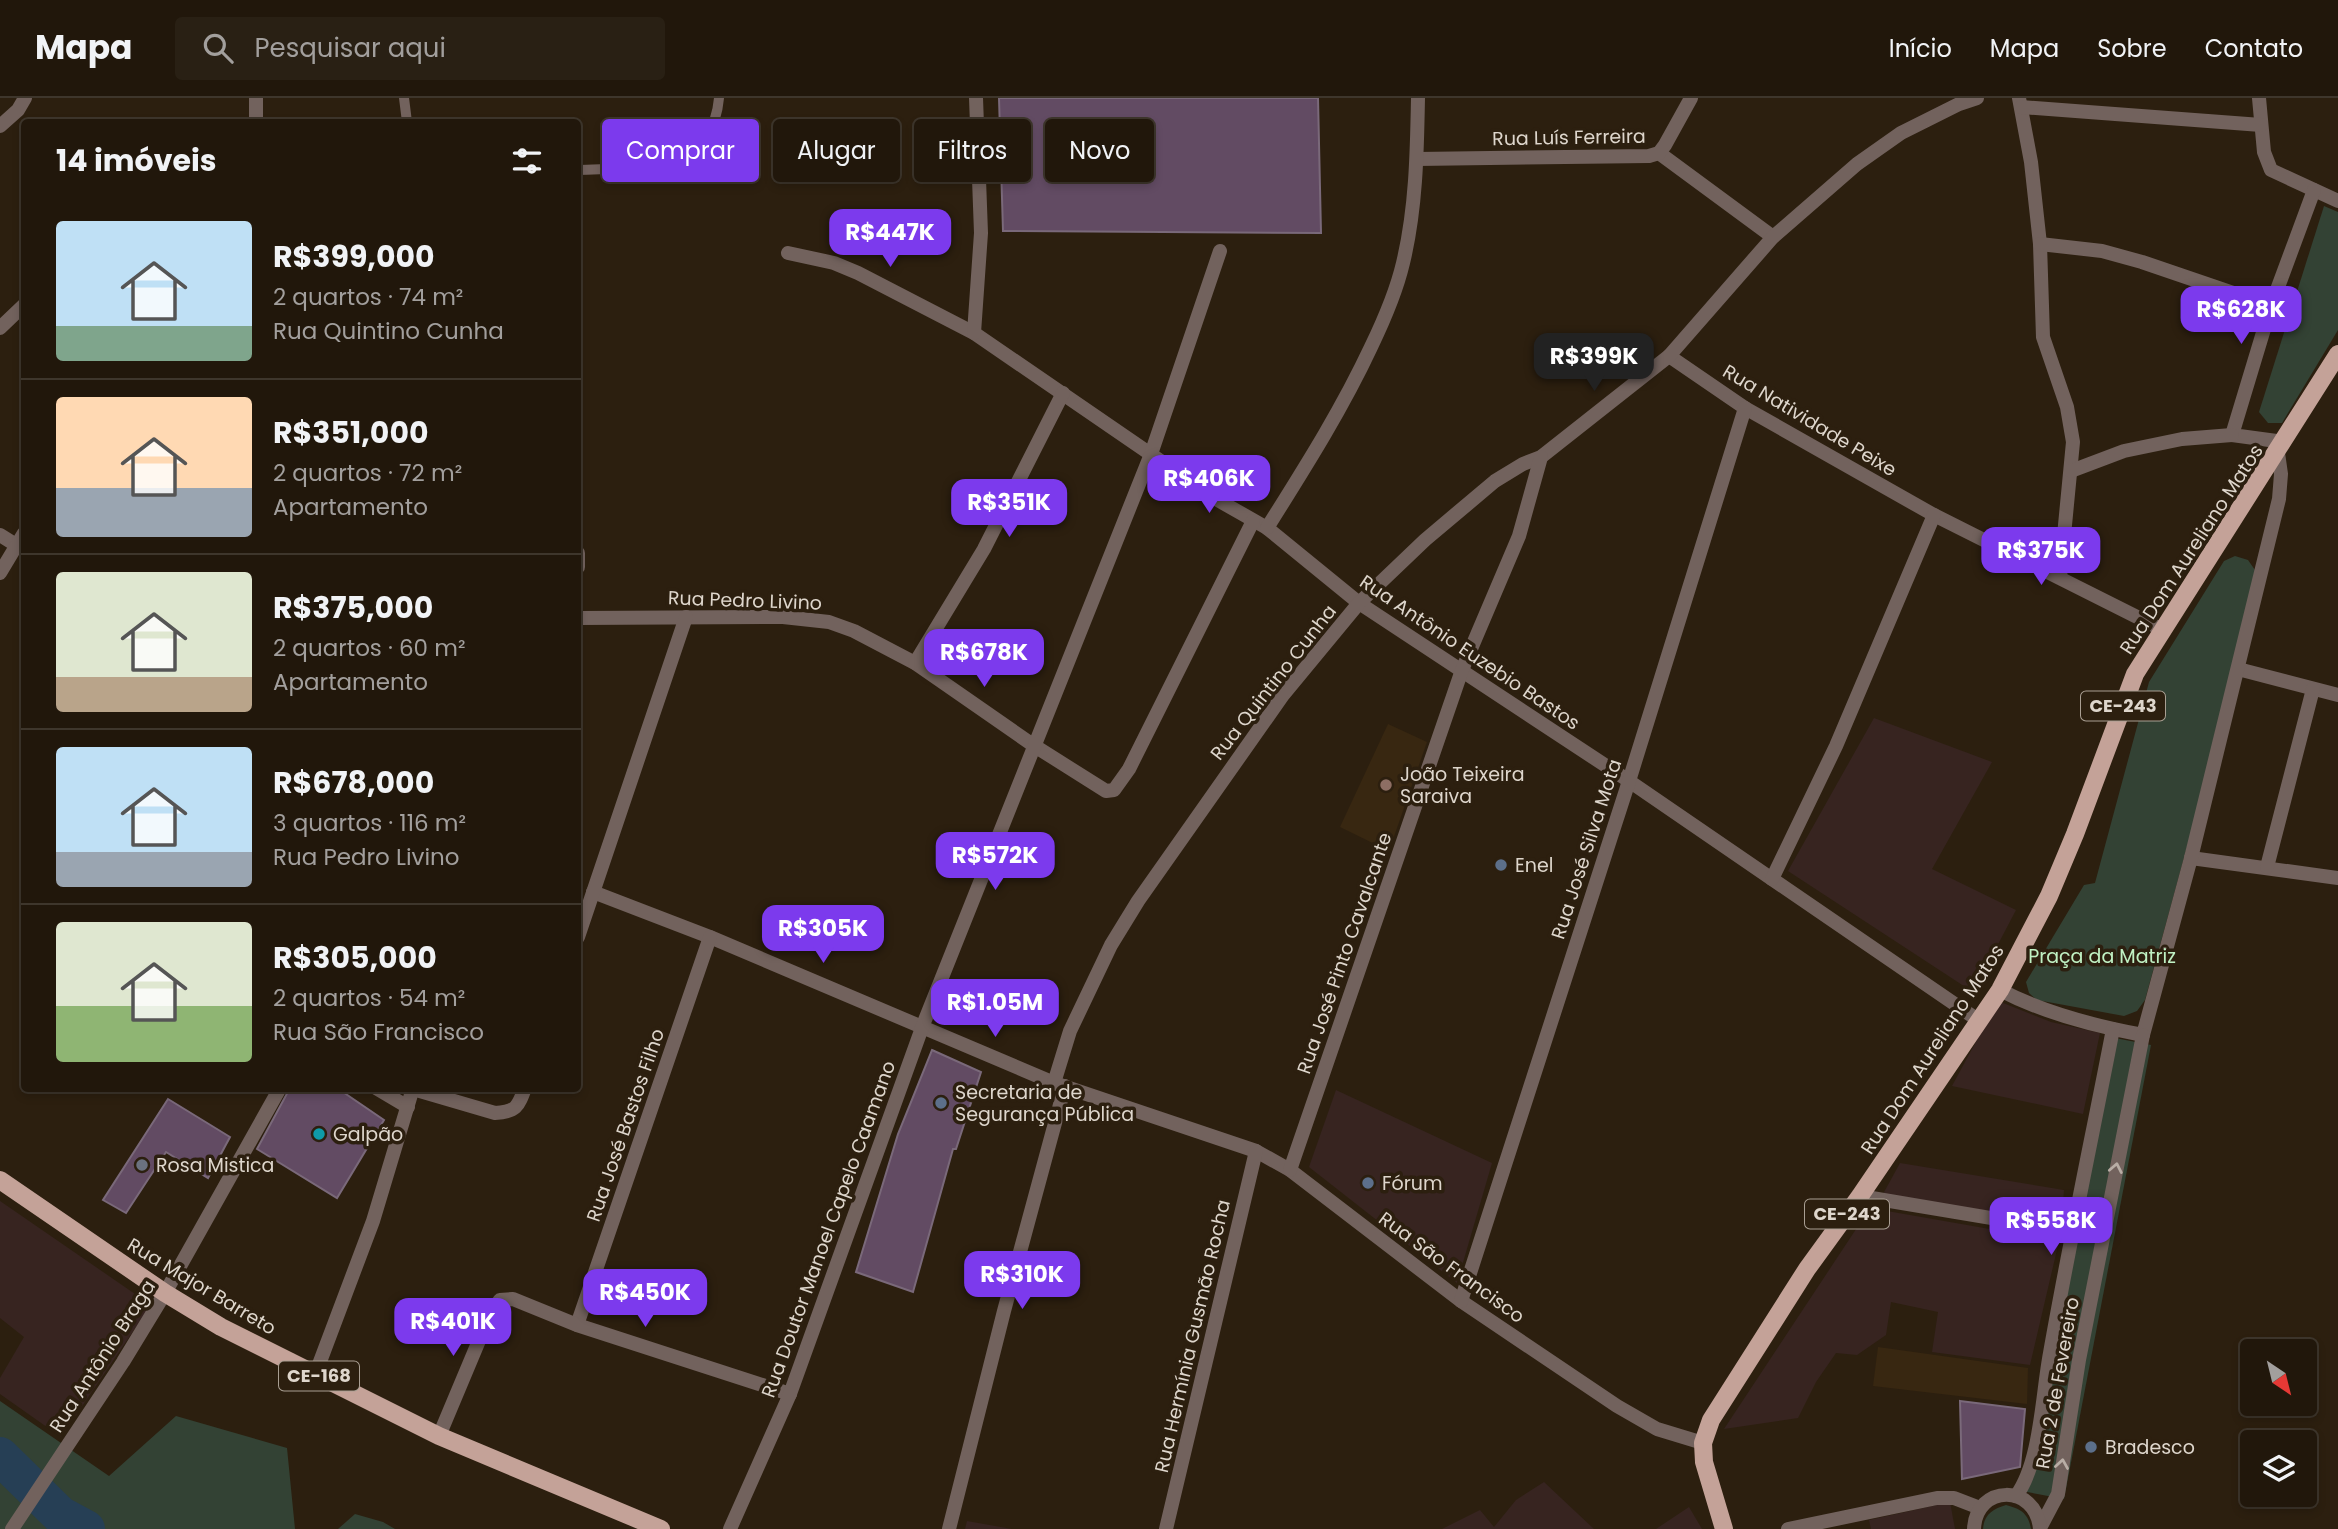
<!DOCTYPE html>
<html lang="pt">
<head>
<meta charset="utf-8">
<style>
	:root { --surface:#21170b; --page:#292014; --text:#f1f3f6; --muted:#a29f9d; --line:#3e362c; --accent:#7c3aed }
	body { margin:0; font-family:Poppins,sans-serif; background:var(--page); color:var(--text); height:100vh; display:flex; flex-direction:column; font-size:26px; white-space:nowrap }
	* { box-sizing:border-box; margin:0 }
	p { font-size:23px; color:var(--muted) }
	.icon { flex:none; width:38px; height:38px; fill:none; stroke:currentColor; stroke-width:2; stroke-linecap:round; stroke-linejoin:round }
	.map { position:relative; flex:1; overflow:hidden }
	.side { position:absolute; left:21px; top:21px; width:560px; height:973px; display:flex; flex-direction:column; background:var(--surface); border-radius:7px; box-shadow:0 4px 10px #0003,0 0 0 2px var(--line) }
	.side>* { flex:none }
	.guide { position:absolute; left:602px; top:21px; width:665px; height:63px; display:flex; gap:14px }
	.needle { width:46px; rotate:145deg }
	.buttons { position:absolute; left:2240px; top:1241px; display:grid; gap:14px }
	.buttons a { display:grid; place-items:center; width:77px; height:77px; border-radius:7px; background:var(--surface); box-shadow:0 4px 10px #0003,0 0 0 2px var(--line); font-size:35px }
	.price { position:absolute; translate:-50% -60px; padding:0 16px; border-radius:14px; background:var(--accent); color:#fff; font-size:23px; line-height:46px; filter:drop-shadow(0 2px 4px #0008) }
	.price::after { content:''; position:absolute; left:50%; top:42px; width:21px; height:16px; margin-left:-10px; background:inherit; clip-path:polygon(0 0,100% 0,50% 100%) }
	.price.current { background:#222; color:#fff }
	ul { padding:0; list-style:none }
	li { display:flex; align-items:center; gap:21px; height:175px; padding:0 35px }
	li+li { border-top:2px solid var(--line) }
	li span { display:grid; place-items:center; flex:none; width:196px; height:140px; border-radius:7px; color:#555 }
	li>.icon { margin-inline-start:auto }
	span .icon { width:84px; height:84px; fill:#fffc; stroke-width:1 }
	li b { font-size:30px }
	h2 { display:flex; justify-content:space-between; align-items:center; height:84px; padding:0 35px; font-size:30px }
	.pill { padding:0 24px; border-radius:7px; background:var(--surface); box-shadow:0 4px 10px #0003,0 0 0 2px var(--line); font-size:24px; line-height:63px }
	.pill.current { background:var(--accent); color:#fff }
	header { display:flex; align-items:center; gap:42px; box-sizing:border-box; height:98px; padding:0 35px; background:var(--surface); border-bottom:2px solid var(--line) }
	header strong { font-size:33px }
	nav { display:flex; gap:38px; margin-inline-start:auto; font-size:24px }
	.search { width:490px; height:63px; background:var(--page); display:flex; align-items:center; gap:18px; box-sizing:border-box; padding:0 24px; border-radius:7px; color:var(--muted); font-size:26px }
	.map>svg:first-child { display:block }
	.commercial { fill:#372420 }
	.built { fill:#382711 }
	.green { fill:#334234 }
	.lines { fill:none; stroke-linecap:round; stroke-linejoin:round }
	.river { stroke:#263f55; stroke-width:38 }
	.building { fill:#624b63; stroke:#7a697a; stroke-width:2 }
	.service { stroke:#72625d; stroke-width:10 }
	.minor { stroke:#72625d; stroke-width:14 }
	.tertiary { stroke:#72625d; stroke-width:14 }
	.primary { stroke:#c4a298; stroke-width:18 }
	.oneway { stroke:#b8ada5 }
	.education-dot { fill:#8d6e63; stroke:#2c1f0f; stroke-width:2.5 }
	.service-dot { fill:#5c6f8a; stroke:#2c1f0f; stroke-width:2.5 }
	.culture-dot { fill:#0f9aa8; stroke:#2c1f0f; stroke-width:2.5 }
	.worship-dot { fill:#6b7280; stroke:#2c1f0f; stroke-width:2.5 }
	.labels { text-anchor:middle; stroke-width:7; stroke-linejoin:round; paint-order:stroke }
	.shield { fill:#2c1f0f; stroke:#a99f93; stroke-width:2 }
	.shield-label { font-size:18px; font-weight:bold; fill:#ded6cc }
	.street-label { font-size:19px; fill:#ded6cc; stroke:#2c1f0f }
	.poi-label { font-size:19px; fill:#ded6cc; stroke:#2c1f0f; text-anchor:start }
	.park-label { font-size:19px; fill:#c0f1c3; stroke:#2c1f0f }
</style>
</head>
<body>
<header>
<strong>Mapa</strong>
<div class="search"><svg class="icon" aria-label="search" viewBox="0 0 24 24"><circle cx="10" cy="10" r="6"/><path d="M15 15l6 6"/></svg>Pesquisar aqui</div>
<nav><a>Início</a><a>Mapa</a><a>Sobre</a><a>Contato</a></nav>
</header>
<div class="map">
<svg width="2338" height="1431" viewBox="0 0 2338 1431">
	<rect width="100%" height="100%" fill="#2c1f0f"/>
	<!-- commercial -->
	<g class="commercial">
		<polygon points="1874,620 1992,664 1932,771 2016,812 1973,894 1788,773"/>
		<polygon points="1998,903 2051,924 2100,935 2083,1016 1952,988"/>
		<polygon points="1336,992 1492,1065 1457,1185 1309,1069"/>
		<polygon points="1900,1065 2064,1092 2061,1129 1883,1096"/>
		<polygon points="0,1103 151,1207 61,1339 0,1296 0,1280 24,1239 0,1220"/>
		<polygon points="1870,1110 2059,1143 2030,1267 1932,1254 1938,1214 1891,1204 1886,1237 1857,1257 1836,1255 1816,1284 1798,1320 1724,1331"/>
		<polygon points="1544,1384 1594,1431 1442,1431 1480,1412 1494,1429 1516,1402"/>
		<polygon points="1950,1404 1955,1431 1871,1431 1869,1422"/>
		<polygon points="1689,1409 1702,1431 1656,1431"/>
		<polygon points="967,1423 1012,1431 965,1431"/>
	</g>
	<!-- built -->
	<g class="built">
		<polygon points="1388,626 1427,644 1389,753 1340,729"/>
		<polygon points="1878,1249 2028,1270 2027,1306 1873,1288"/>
	</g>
	<!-- green -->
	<g class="green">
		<polygon points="2324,108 2338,114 2338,232 2282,325 2268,325 2259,314"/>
		<polygon points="2235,458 2248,462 2255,472 2236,570 2145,902 2137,913 2124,918 2037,902 2029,895 2026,884 2084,787 2095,785 2149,584 2224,463"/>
		<polygon points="2110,939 2151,947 2064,1401 2022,1393"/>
		<polygon points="0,1303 109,1378 176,1318 287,1350 295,1431 0,1431"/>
		<path d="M 2006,1407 C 2021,1411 2028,1415 2031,1431 L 1983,1431 C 1984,1416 1993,1411 2006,1407 Z"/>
		<polygon points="355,1416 383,1424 395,1431 338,1431"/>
	</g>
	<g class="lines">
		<!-- river -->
		<polyline class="river" points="0,1358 60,1417 86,1431"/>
	</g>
	<!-- building -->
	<g class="building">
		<polygon points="999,0 1318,0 1321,135 1003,133"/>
		<polygon points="932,952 981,974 956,1051 953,1051 913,1194 856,1174 898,1036"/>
		<polygon points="290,990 337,990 384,1022 337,1100 257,1051"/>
		<polygon points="168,1001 230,1039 208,1080 166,1054 126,1115 103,1102"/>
		<polygon points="1960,1303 2025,1311 2020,1369 1962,1381"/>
	</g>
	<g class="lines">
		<!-- service -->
		<g class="service">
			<polyline points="404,0 407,24"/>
			<path d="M 578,72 C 635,69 712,78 719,0"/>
		</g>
		<!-- minor -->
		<g class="minor">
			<polyline points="2019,0 2031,64 2040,146 2043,239 2067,309 2073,344 2060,479"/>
			<polyline points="2259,0 2264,54 2271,72 2338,103"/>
			<polyline points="2021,9 2261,27"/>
			<polyline points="256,24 256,0"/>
			<polyline points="0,28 18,12 25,0"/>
			<polyline points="1659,55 1773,139"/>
			<polyline points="1417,61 1649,58 1659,55 1665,47 1691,0"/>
			<polyline points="2040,146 2102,153 2142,164 2271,208"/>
			<polyline points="788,155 834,165 858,175 974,235 1216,401 1267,430 1359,505 1629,683 1978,922"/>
			<polyline points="0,230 24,207"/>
			<polyline points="974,235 981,135 976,0"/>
			<polyline points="1669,258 1745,310 1934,417 2163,532"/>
			<polyline points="2284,344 2232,337 2271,208 2314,92"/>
			<polyline points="2071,373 2124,353 2182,341 2232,337"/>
			<path d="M 1267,430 C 1304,371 1341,313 1371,249 C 1384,222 1396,195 1403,165 C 1416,111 1417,55 1418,0"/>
			<polyline points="0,437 16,447"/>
			<polyline points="578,455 578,469"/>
			<polyline points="0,475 24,435"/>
			<polyline points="578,520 783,519 829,524 854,533 915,565 1033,647 1106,693 1114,692 1129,671 1253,423"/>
			<polyline points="915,565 984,451 1063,295"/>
			<polyline points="2238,571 2338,597"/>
			<polyline points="2191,760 2338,780"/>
			<polyline points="2267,769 2313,591"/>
			<polyline points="1772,781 1836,648 1934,417"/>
			<polyline points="593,794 710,839 1054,985 1256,1053 1290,1072 1461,1203 1617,1308 1657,1331 1703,1345"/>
			<polyline points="578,839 686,519"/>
			<path d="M 2000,892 C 2044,915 2094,928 2143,937 L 2191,760 L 2279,401 L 2281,376 L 2278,355"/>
			<polyline points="1054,985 1070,933 1111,847 1138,803 1283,597 1359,505 1425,442 1495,383 1523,366 1541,359 1669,258 1773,139 1857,66 1901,35 1959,6 1977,0"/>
			<polyline points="376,990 408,1009"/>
			<path d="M 413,991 L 495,1015 C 516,1014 518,1009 525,990"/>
			<polyline points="1290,1072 1462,572 1519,438 1541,359"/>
			<polyline points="1860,1098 2074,1134"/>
			<polyline points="165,1195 280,990"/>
			<polyline points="1461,1203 1629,683 1745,310"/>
			<polyline points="577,1227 710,839"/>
			<polyline points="315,1277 373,1123 413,990"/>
			<polyline points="439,1338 491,1214 500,1202 513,1201 577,1227 790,1296"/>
			<path d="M 2016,1398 C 2041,1364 2042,1297 2050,1255 C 2069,1147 2092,1039 2113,931"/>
			<polyline points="2040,1430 2058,1396 2079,1262 2143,937"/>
			<polyline points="730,1431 790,1296 923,927 1151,356 1220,153"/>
			<polyline points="949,1431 1004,1213 1065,988"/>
			<polyline points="1166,1431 1256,1053"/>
			<polyline points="1788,1431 1937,1400 1954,1400 1980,1410"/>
			<path d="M 1974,1431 C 1976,1386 2036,1385 2040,1431"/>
		</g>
		<!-- tertiary -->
		<polyline class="tertiary" points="12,1431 123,1264 165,1195"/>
		<!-- primary -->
		<g class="primary">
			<polyline points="0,1082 165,1195 221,1229 439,1338 661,1431"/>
			<polyline points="1724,1431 1704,1364 1703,1345 1711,1322 1807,1171 1860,1098 2000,892 2049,798 2075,736 2135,576 2338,256"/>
		</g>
	</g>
	<!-- one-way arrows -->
	<defs><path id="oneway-chevron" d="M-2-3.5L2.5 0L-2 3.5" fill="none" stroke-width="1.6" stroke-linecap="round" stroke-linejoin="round" transform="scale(1.75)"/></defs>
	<g class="oneway">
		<use href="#oneway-chevron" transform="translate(2116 1070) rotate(-79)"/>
		<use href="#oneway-chevron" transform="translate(2062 1366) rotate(-81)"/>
	</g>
	<!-- markers -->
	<circle class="education-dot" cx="1386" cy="687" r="7"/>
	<g class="service-dot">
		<circle cx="1501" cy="767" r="7"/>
		<circle cx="941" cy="1005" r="7"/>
		<circle cx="1368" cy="1085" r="7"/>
		<circle cx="2091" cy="1349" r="7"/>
	</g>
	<circle class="culture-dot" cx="319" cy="1036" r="7"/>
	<circle class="worship-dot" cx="142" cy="1067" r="7"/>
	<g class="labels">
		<!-- shield labels -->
		<g class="shield">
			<rect x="2081" y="593.5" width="84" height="29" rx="5"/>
			<rect x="1805" y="1101.5" width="84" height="29" rx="5"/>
			<rect x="279" y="1263.5" width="80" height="29" rx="5"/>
		</g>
		<g class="shield-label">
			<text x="2123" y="614">CE-243</text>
			<text x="1847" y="1122">CE-243</text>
			<text x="319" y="1284">CE-168</text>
		</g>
		<!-- street labels -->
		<g class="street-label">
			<text transform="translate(1569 39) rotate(-1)" y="7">Rua Luís Ferreira</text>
			<text transform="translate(1810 322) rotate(31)" y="7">Rua Natividade Peixe</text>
			<text transform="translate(2191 451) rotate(-57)" y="7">Rua Dom Aureliano Matos</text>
			<text transform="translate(745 502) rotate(2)" y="7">Rua Pedro Livino</text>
			<text transform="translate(1470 554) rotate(34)" y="7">Rua Antônio Euzebio Bastos</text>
			<text transform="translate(1273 584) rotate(-52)" y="7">Rua Quintino Cunha</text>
			<text transform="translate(1586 751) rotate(-72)" y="7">Rua José Silva Mota</text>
			<text transform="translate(1344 855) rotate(-71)" y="7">Rua José Pinto Cavalcante</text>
			<text transform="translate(1932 951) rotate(-57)" y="7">Rua Dom Aureliano Matos</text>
			<text transform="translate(625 1027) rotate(-71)" y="7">Rua José Bastos Filho</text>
			<text transform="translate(828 1131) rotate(-70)" y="7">Rua Doutor Manoel Capelo Caamano</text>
			<text transform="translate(1452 1169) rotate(36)" y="7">Rua São Francisco</text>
			<text transform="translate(202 1188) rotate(31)" y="7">Rua Major Barreto</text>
			<text transform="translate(1192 1238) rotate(-77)" y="7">Rua Hermínia Gusmão Rocha</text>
			<text transform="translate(102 1258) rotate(-57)" y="7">Rua Antônio Braga</text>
			<text transform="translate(2057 1285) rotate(-80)" y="7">Rua 2 de Fevereiro</text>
		</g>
		<!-- poi labels -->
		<g class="poi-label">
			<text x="1400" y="683">João Teixeira<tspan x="1400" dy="22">Saraiva</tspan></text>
			<text x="1515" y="774">Enel</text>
			<text x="955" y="1001">Secretaria de<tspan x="955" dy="22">Segurança Pública</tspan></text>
			<text x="333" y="1043">Galpão</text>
			<text x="156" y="1074">Rosa Mistica</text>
			<text x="1382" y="1092">Fórum</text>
			<text x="2105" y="1356">Bradesco</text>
		</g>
		<!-- park labels -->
		<g class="park-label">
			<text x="2102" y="865">Praça da Matriz</text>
		</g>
	</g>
</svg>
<div class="buttons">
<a><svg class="needle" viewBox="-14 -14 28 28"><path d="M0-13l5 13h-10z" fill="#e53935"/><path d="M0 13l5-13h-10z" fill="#a29f9d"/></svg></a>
<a><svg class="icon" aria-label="layers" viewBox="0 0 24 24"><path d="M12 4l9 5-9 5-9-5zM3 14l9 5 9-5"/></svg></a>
</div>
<b class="price" style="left:890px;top:171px">R$447K</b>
<b class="price" style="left:2241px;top:248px">R$628K</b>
<b class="price current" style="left:1594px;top:295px">R$399K</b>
<b class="price" style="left:1209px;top:417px">R$406K</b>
<b class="price" style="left:1009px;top:441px">R$351K</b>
<b class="price" style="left:2041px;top:489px">R$375K</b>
<b class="price" style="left:984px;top:591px">R$678K</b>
<b class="price" style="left:995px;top:794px">R$572K</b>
<b class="price" style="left:823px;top:867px">R$305K</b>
<b class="price" style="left:995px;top:941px">R$1.05M</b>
<b class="price" style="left:2051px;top:1159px">R$558K</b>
<b class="price" style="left:1022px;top:1213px">R$310K</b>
<b class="price" style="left:645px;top:1231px">R$450K</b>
<b class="price" style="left:453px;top:1260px">R$401K</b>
<div class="guide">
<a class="pill current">Comprar</a>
<a class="pill">Alugar</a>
<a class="pill">Filtros</a>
<a class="pill">Novo</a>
</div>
<section class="side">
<h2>14 imóveis<svg class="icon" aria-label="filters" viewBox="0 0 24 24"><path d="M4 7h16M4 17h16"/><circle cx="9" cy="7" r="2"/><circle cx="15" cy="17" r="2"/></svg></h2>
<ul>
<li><span style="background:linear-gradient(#bfe0f5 75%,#7fa58c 0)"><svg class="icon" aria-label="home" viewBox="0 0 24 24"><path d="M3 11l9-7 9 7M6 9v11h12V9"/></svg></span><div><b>R$399,000</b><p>2 quartos · 74 m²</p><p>Rua Quintino Cunha</p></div></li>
<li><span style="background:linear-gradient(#ffd9b3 65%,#9aa5b1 0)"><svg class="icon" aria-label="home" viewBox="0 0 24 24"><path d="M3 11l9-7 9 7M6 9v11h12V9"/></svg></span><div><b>R$351,000</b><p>2 quartos · 72 m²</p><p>Apartamento</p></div></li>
<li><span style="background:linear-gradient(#dfe7d0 75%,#b9a48a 0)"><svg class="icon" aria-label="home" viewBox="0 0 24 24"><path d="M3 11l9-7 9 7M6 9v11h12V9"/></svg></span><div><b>R$375,000</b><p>2 quartos · 60 m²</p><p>Apartamento</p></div></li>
<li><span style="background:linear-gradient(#bfe0f5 75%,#9aa5b1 0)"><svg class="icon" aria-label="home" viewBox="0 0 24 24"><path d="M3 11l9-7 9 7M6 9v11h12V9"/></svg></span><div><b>R$678,000</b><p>3 quartos · 116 m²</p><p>Rua Pedro Livino</p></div></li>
<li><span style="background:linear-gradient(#dfe7d0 60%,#8fb573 0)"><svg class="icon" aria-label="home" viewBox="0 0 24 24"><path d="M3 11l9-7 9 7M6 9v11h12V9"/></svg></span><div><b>R$305,000</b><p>2 quartos · 54 m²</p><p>Rua São Francisco</p></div></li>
</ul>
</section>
</div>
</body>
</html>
